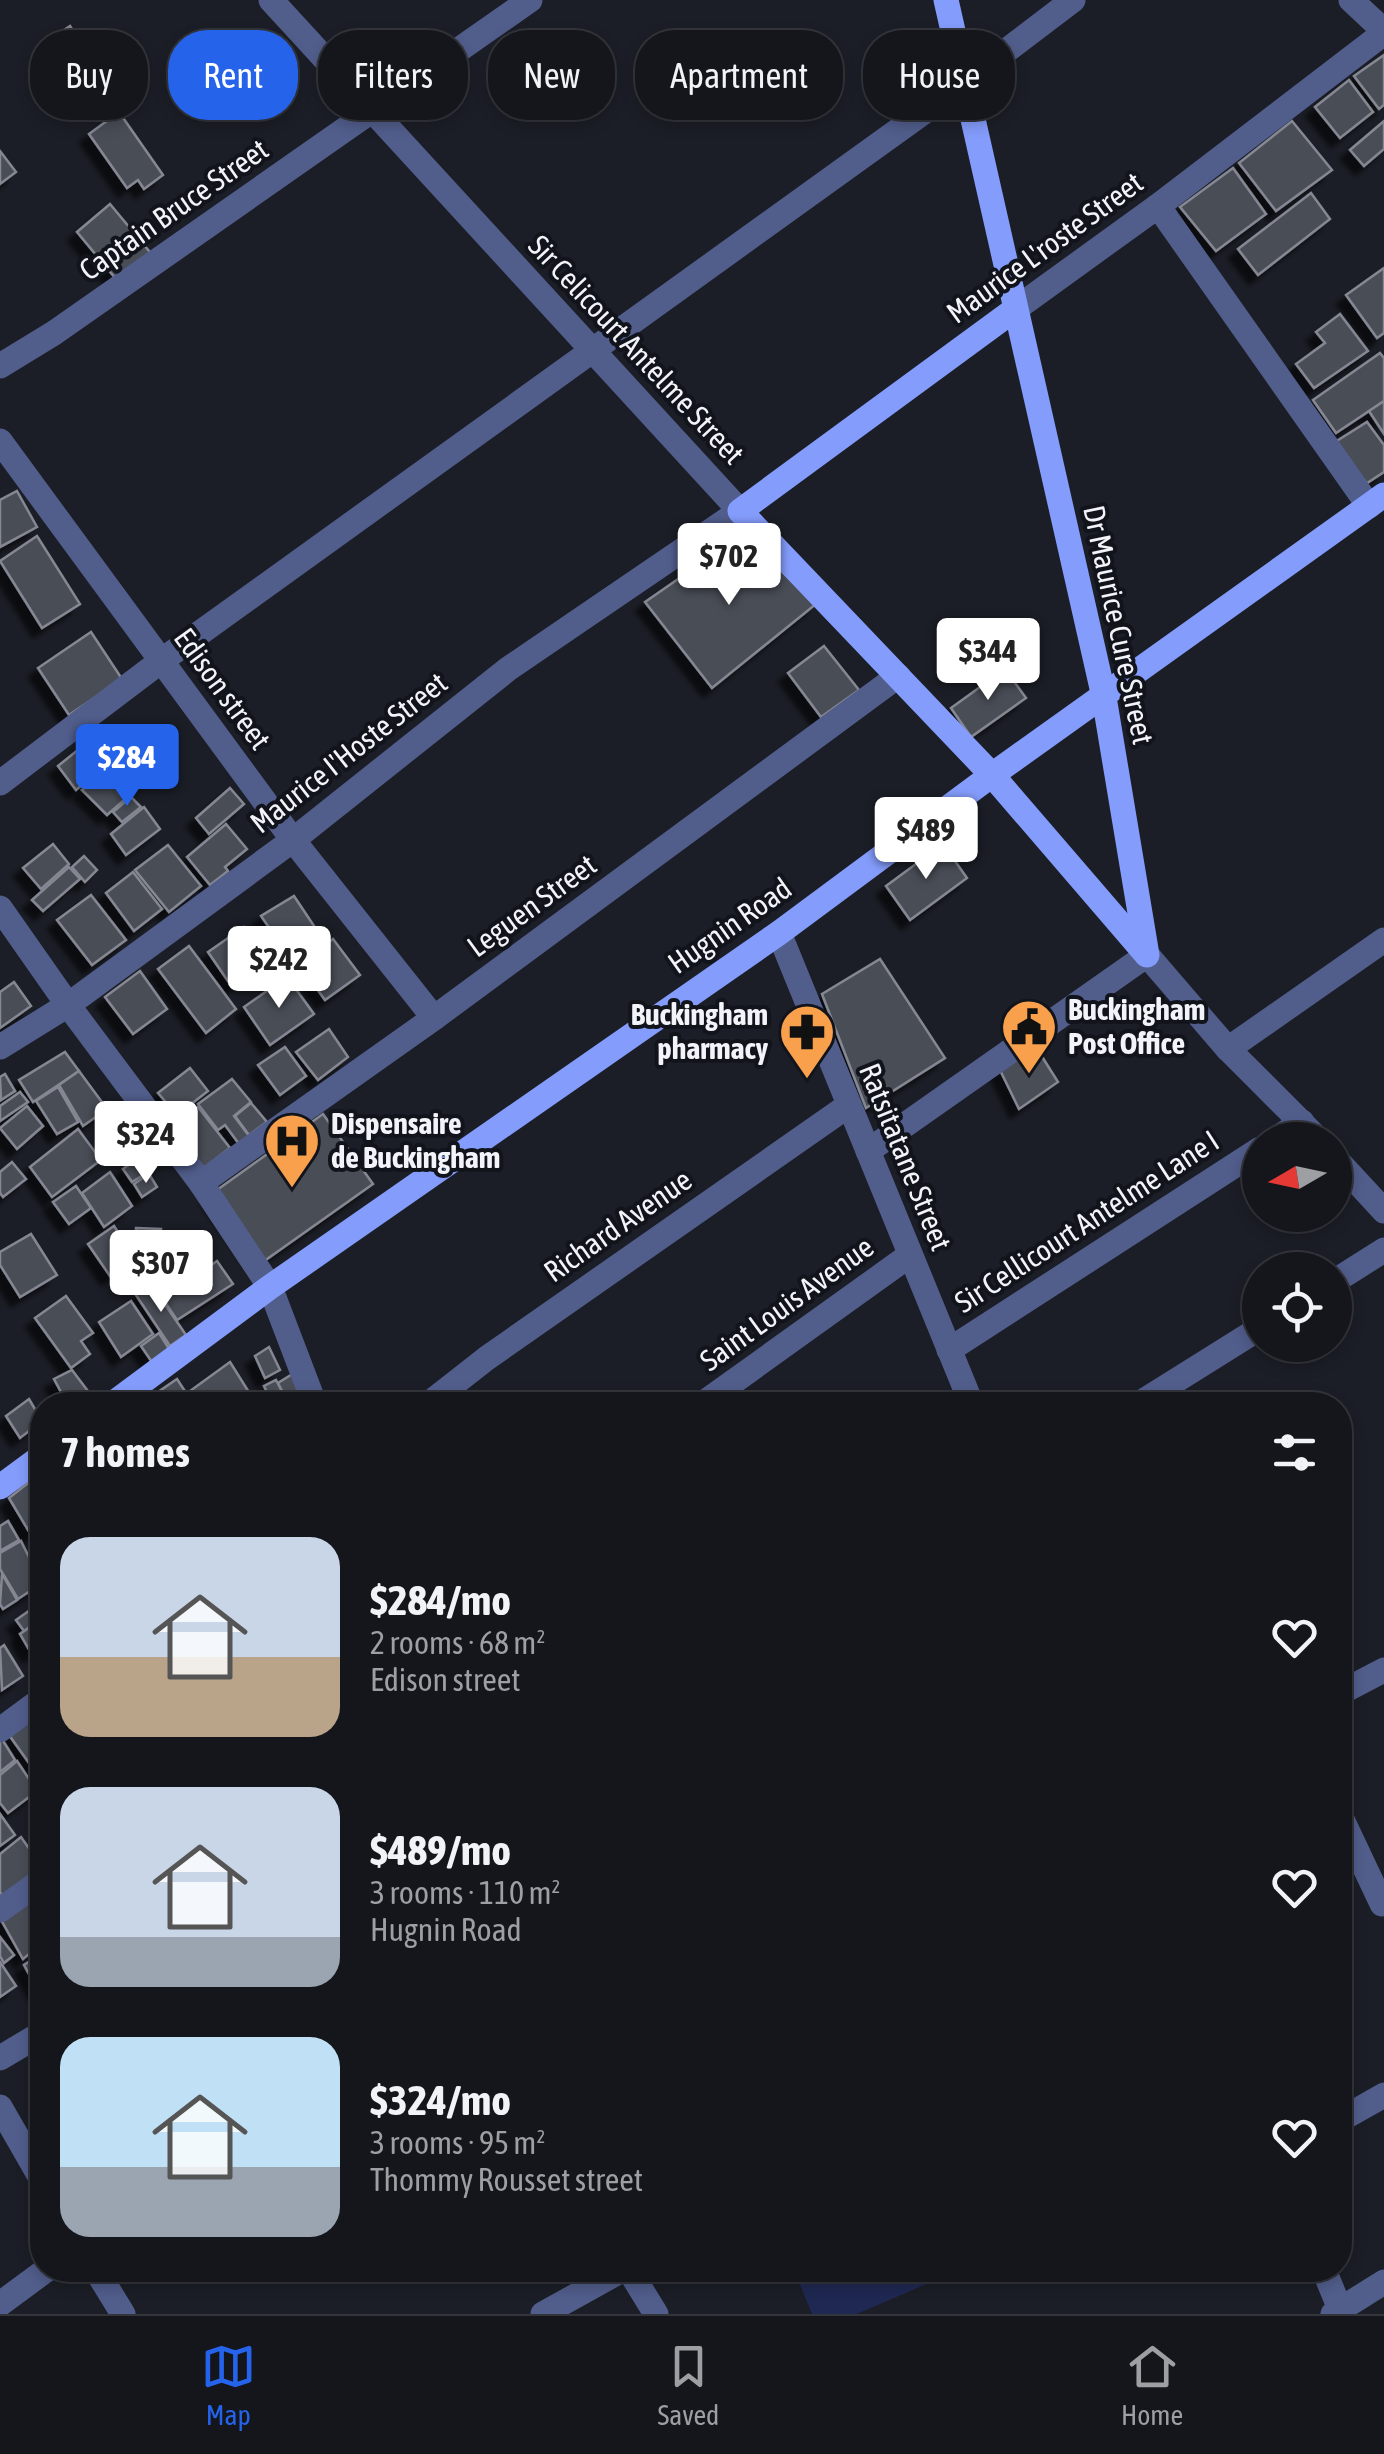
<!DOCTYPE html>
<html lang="en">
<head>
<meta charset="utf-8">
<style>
	:root { --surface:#14161c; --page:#1d1f25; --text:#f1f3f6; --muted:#9d9fa3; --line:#33353b; --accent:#2563eb }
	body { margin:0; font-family:"Asap Condensed",sans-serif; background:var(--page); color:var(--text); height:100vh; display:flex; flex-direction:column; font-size:38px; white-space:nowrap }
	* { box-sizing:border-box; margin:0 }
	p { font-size:32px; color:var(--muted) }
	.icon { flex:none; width:55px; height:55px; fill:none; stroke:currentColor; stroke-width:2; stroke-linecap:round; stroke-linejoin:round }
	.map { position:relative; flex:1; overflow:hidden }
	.drawer { position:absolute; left:30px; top:1392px; width:1322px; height:890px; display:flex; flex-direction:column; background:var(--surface); border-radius:40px; box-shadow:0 5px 15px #0003,0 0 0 2px var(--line) }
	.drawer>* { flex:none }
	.guide { position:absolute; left:30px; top:30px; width:1325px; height:90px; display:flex; gap:20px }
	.needle { width:65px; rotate:261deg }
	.fabs { position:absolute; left:1242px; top:1122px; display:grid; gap:20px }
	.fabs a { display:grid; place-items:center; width:110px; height:110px; border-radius:50%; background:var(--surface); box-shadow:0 5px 15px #0003,0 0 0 2px var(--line); font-size:50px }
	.price { position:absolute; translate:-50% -85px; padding:0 22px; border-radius:10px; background:#fff; color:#222; font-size:32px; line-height:65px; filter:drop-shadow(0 2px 5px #0008) }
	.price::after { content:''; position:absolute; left:50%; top:60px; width:30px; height:22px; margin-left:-15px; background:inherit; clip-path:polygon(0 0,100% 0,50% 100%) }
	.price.current { background:var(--accent); color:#fff }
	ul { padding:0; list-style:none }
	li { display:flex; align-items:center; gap:30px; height:250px; padding:0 30px }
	li span { display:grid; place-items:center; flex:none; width:280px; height:200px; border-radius:30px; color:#555 }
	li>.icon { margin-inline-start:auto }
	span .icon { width:120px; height:120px; fill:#fffc; stroke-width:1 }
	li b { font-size:42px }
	h2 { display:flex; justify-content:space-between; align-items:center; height:120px; padding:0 30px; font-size:42px }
	.tag { padding:0 35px; border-radius:40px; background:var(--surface); box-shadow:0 5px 15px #0003,0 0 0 2px var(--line); font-size:35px; line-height:90px }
	.tag.current { background:var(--accent); color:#fff }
	.dock { display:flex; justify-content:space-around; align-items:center; height:140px; border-top:2px solid var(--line); background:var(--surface); font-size:28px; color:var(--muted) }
	.dock a { display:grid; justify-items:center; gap:5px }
	.dock .current { color:var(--accent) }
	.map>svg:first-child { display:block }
	.green { fill:#1f2852 }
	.building { fill:#4a4d57; stroke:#858893; stroke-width:2.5; filter:url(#shadow) }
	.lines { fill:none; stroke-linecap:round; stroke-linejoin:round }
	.minor { stroke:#515d8b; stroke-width:25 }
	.major { stroke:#849cfb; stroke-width:25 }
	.labels { text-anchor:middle; stroke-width:8; stroke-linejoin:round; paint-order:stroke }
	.street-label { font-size:30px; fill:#f2f4fa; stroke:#12141c }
	.poi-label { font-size:30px; font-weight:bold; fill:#f2f4fa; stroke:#12141c; text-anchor:start }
</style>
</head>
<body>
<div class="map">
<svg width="1384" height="2314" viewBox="0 0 1384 2314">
	<defs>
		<filter id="shadow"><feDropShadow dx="-9" dy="9" stdDeviation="2.5" flood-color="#0009"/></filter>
	</defs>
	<rect width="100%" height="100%" fill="#1b1e26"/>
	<!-- green -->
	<polygon class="green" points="794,2270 959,2270 857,2314 812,2314"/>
	<!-- building -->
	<g class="building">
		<polygon points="70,26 89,56 80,62 84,69 67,79 54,60 60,56 49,40"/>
		<polygon points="1384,55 1384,105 1379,109 1354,76"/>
		<polygon points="1349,80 1373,112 1340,138 1315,107"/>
		<polygon points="119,112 163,175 144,189 138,180 127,188 89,134"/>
		<polygon points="1292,121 1332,170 1276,211 1239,163"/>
		<polygon points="1384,121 1384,149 1364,166 1350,150"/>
		<polygon points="0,151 16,172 0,184"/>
		<polygon points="1233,168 1266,214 1216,251 1180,207"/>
		<polygon points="1311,193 1330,219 1258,275 1238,249"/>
		<polygon points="110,204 154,257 121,285 77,232"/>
		<polygon points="1384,268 1384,333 1377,338 1346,295"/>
		<polygon points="1340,314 1368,351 1314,388 1296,364 1325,343 1316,332"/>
		<polygon points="1380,353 1384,358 1384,401 1336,433 1313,400"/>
		<polygon points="1384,401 1384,434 1369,411"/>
		<polygon points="1367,422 1384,445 1384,472 1364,485 1335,442"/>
		<polygon points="17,491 37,527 0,547 0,500"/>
		<polygon points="743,534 816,604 712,688 645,602"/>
		<polygon points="37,536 80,604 42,628 0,561"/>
		<polygon points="91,632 122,679 69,715 38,668"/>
		<polygon points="824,646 859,690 821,717 788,673"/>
		<polygon points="1005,669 1026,698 971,737 951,708"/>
		<polygon points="94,737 113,760 76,790 58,766"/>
		<polygon points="109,767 131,794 107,815 82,790"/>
		<polygon points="230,788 244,804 209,834 196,818"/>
		<polygon points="131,797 141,807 122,822 113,812"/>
		<polygon points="144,807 160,829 126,855 111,834"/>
		<polygon points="226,824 247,849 225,867 228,871 210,885 187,857"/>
		<polygon points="53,844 69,864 41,889 23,868"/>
		<polygon points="943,844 967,878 910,920 886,886"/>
		<polygon points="168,845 201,886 169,912 135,870"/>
		<polygon points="84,856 97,870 85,882 72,867"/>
		<polygon points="69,867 80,879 43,911 32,900"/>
		<polygon points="133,872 162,909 134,931 106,893"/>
		<polygon points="91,895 126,940 92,965 57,920"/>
		<polygon points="294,896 322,938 291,959 261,916"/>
		<polygon points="244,927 268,958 232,987 208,952"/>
		<polygon points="333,939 360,975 325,1000 299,964"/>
		<polygon points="189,946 236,1009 206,1033 158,969"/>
		<polygon points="880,959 945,1058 866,1108 822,994"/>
		<polygon points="276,961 286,976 274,985 264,970"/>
		<polygon points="140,971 167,1009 133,1034 105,997"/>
		<polygon points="287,977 314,1014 270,1045 244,1007"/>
		<polygon points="14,982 31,1006 0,1028 0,992"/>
		<polygon points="329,1029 348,1057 318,1080 296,1052"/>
		<polygon points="285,1047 306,1076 280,1095 258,1065"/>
		<polygon points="1036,1047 1058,1082 1019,1109 1000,1070"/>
		<polygon points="65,1052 79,1071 33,1102 19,1080"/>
		<polygon points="190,1068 208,1091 177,1115 158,1093"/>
		<polygon points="79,1071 107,1109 83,1126 59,1085"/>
		<polygon points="5,1074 15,1091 1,1100 0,1077"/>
		<polygon points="232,1079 251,1102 234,1116 252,1140 242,1148 225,1125 218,1130 198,1104"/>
		<polygon points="58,1087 78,1122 57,1134 36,1101"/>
		<polygon points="20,1092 28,1102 0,1121 0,1106"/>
		<polygon points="251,1103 267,1122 249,1135 235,1116"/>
		<polygon points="27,1106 43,1126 17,1149 0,1128"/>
		<polygon points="198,1107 230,1148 204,1168 171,1127"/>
		<polygon points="323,1114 373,1184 260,1264 210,1195"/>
		<polygon points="78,1129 101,1160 52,1197 30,1167"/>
		<polygon points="146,1139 153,1150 143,1159 135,1148"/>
		<polygon points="139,1157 148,1172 132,1182 123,1169"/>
		<polygon points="12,1162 26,1179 3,1197 0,1193 0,1172"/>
		<polygon points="110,1172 132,1206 104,1227 82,1193"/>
		<polygon points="149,1174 157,1187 142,1197 134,1184"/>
		<polygon points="76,1186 91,1208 69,1224 53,1202"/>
		<polygon points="114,1226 136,1259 110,1276 88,1244"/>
		<polygon points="136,1228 161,1229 160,1240 136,1240"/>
		<polygon points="31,1234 57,1275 20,1297 0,1265 0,1252"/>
		<polygon points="217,1261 233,1284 177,1320 163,1299"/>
		<polygon points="151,1284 186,1335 170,1346 136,1295"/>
		<polygon points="66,1296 93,1333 81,1341 90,1354 71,1368 35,1318"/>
		<polygon points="131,1301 153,1334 121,1357 99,1322"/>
		<polygon points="159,1333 171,1352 154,1365 141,1346"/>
		<polygon points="269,1347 280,1370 265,1378 255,1356"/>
		<polygon points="230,1362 257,1405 198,1405 190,1391"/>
		<polygon points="72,1370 94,1399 86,1405 68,1405 54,1379"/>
		<polygon points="294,1373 305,1399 289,1405 278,1383"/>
		<polygon points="177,1379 194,1405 142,1405 142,1403"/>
		<polygon points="276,1380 289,1405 273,1405 264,1386"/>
		<polygon points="29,1399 42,1421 20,1438 6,1416"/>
		<polygon points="42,1472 42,1527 31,1535 9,1498"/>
		<polygon points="8,1521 19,1540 0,1551 0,1526"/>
		<polygon points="21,1541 42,1583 18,1599 0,1569 0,1553"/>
		<polygon points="2,1574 17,1600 3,1609 0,1604"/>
		<polygon points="33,1608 41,1619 24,1631 16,1620"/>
		<polygon points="42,1619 42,1655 38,1649 31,1653 20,1634"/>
		<polygon points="4,1645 23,1676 2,1690 0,1648"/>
		<polygon points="35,1717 42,1727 42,1775 39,1777 9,1735"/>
		<polygon points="0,1736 15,1760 0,1772"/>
		<polygon points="17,1761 37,1791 8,1813 0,1803 0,1775"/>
		<polygon points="0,1814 15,1835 0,1846"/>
		<polygon points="21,1837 42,1867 3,1897 0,1892 0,1854"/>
		<polygon points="30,1899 42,1918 42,1943 23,1959 0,1918"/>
		<polygon points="0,1937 14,1955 4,1963 0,1956"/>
		<polygon points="41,1954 42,1956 42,1998 24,1965"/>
		<polygon points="0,1962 16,1986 0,1997"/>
	</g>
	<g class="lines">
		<!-- minor -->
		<g class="minor">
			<polyline points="1351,0 1384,31"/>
			<polyline points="1158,206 1369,506"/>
			<polyline points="1014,310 1158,206 1384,33"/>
			<polyline points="0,366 54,333 530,0"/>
			<polyline points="0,441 293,840 434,1018"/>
			<polyline points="0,783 161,661 964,83 1073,0"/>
			<polyline points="0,908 68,1005 201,1183 270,1287 315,1405"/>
			<polyline points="779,933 972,1405"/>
			<polyline points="0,1047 68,1005 293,840 508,669 740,511 271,0"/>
			<polyline points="1228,1049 1384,940"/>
			<polyline points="1274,1140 1302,1122"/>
			<polyline points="868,1151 1147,955 1228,1049 1319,1140"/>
			<polyline points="1335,1158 1384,1211"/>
			<polyline points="201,1183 434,1018 898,676"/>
			<polyline points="1335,1281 1384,1250"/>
			<polyline points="949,1350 1260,1149"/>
			<polyline points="427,1405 487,1358 849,1105"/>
			<polyline points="701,1405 910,1255"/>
			<polyline points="1137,1405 1260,1328"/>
			<polyline points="1340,1693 1384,1670"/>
			<polyline points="0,1730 42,1699"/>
			<polyline points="1340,1815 1382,1904"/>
			<polyline points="0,1910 42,1880"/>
			<polyline points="0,2058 42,2033"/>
			<polyline points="0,2107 42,2180"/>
			<polyline points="1340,2120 1384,2095"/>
			<polyline points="96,2270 123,2314"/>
			<polyline points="629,2270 656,2314"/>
			<polyline points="1324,2270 1342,2314"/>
			<polyline points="0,2304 46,2270"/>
			<polyline points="543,2314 622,2270"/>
			<polyline points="1333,2314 1384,2282"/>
		</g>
		<!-- major -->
		<g class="major">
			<polyline points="946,0 1104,697 1147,955"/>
			<polyline points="1014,310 740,511 992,775 1146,954"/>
			<polyline points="111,1405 270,1287 779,933 992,775 1384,495"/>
			<polyline points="0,1487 42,1456"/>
		</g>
	</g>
	<!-- icons -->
	<defs>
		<g id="civic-pin" transform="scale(2.875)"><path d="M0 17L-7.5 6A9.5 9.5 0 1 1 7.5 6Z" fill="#f8a04b" stroke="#12141c"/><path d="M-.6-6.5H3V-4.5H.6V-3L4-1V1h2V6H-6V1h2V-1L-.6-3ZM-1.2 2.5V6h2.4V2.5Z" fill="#111"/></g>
		<g id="pharmacy-pin" transform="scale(2.875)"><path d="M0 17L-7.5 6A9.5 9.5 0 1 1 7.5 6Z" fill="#f8a04b" stroke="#12141c"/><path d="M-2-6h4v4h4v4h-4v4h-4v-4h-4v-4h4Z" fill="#111"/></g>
		<g id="hospital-pin" transform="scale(2.875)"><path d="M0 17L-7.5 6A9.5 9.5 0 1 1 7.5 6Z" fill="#f8a04b" stroke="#12141c"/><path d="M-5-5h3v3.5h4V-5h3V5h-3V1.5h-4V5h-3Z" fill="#111"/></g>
	</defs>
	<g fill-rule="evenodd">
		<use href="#civic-pin" x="1029" y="1027"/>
		<use href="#pharmacy-pin" x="807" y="1032"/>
		<use href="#hospital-pin" x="292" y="1141"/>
	</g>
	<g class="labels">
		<!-- street labels -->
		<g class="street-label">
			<text transform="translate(174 210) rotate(-35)" y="10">Captain Bruce Street</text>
			<text transform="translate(1045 248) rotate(-36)" y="10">Maurice L'roste Street</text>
			<text transform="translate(636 350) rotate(47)" y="10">Sir Celicourt Antelme Street</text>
			<text transform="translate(1118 625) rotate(78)" y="10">Dr Maurice Cure Street</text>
			<text transform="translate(222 689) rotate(54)" y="10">Edison street</text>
			<text transform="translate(349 753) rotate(-38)" y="10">Maurice I'Hoste Street</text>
			<text transform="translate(532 906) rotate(-36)" y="10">Leguen Street</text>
			<text transform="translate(730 926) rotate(-35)" y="10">Hugnin Road</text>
			<text transform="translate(905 1157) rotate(68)" y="10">Ratsitatane Street</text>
			<text transform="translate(1087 1222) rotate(-33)" y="10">Sir Cellicourt Antelme Lane I</text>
			<text transform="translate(618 1226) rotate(-35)" y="10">Richard Avenue</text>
			<text transform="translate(787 1304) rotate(-36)" y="10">Saint Louis Avenue</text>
		</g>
		<!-- poi labels -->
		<g class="poi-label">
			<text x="1068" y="1020">Buckingham<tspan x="1068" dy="34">Post Office</tspan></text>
			<text x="768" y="1025" text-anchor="end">Buckingham<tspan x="768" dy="34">pharmacy</tspan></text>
			<text x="331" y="1134">Dispensaire<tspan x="331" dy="34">de Buckingham</tspan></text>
		</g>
	</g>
</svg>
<div class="fabs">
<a><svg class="needle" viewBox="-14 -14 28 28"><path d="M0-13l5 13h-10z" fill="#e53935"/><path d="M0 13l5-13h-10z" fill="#9d9fa3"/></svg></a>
<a><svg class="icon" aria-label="locate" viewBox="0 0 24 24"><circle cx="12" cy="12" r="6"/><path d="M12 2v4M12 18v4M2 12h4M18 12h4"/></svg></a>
</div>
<b class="price" style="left:729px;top:608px">$702</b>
<b class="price" style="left:988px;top:703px">$344</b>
<b class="price current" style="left:127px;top:809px">$284</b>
<b class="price" style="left:926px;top:882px">$489</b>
<b class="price" style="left:279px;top:1011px">$242</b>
<b class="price" style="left:146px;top:1186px">$324</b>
<b class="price" style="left:161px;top:1315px">$307</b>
<div class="guide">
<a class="tag">Buy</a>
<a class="tag current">Rent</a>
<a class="tag">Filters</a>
<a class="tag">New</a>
<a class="tag">Apartment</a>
<a class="tag">House</a>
</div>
<section class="drawer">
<h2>7 homes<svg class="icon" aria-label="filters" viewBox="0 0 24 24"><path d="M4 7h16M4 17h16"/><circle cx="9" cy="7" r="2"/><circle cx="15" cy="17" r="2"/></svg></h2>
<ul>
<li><span style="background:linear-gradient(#c9d6e8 60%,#b9a48a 0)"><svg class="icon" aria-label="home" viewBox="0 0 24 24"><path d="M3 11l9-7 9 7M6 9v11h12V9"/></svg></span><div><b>$284/mo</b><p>2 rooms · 68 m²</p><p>Edison street</p></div><svg class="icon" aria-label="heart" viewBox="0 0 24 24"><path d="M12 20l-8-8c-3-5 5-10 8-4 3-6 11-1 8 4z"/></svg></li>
<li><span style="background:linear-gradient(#c9d6e8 75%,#9aa5b1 0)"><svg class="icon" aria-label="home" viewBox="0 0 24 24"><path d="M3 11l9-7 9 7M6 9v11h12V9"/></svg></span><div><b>$489/mo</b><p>3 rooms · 110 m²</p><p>Hugnin Road</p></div><svg class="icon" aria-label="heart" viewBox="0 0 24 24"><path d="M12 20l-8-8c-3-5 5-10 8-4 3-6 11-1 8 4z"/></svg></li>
<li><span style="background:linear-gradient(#bfe0f5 65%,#9aa5b1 0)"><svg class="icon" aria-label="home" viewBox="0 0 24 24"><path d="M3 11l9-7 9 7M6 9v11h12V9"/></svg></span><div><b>$324/mo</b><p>3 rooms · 95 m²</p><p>Thommy Rousset street</p></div><svg class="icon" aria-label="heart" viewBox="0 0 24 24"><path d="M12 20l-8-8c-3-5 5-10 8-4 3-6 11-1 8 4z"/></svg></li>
</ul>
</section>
</div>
<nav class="dock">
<a class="current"><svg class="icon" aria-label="map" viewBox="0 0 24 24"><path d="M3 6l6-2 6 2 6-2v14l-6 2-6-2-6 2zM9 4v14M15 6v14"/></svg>Map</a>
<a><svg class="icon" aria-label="saved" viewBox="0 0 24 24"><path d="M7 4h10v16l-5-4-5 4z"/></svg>Saved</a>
<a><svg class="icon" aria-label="home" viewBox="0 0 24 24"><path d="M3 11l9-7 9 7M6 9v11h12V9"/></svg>Home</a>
</nav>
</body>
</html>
